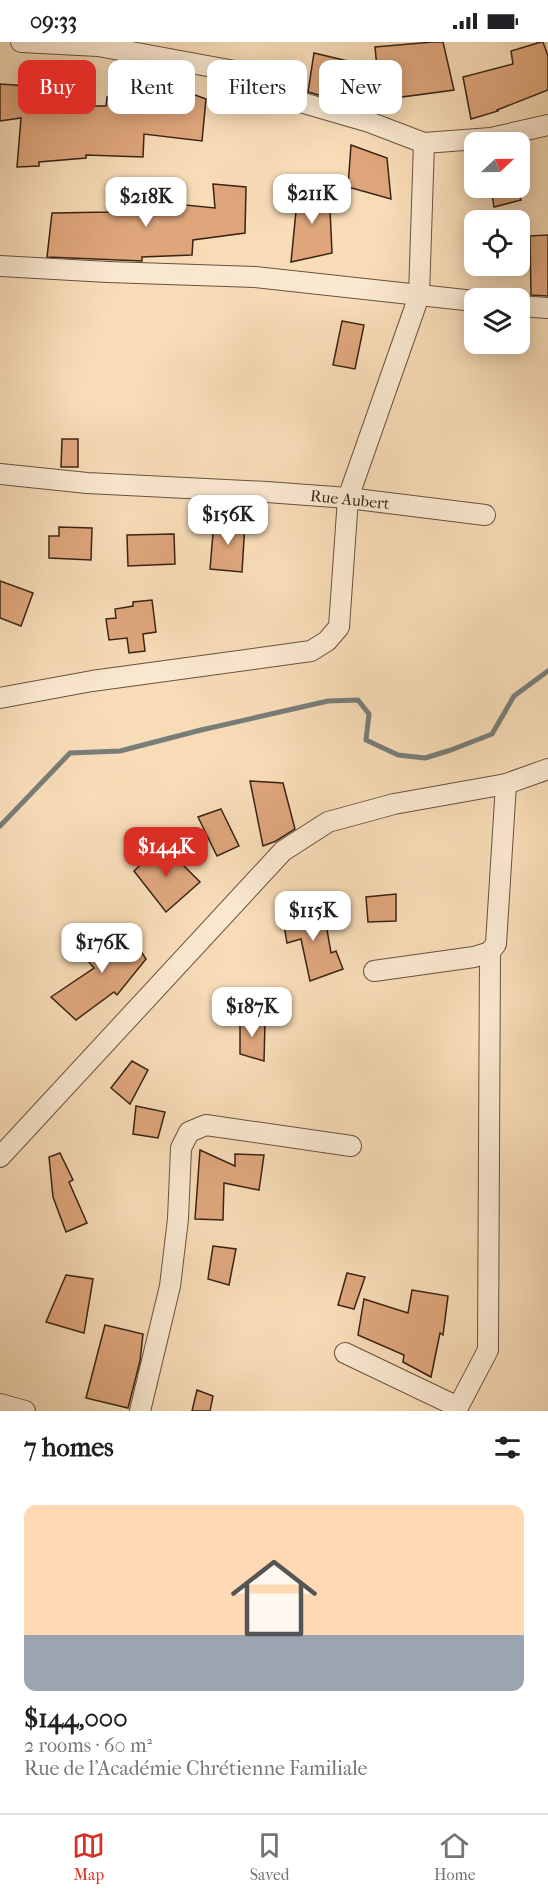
<!DOCTYPE html>
<html lang="en">
<head>
<meta charset="utf-8">
<style>
	:root { --surface:#fff; --page:#f6f6f6; --text:#202124; --muted:#757577; --line:#e0e0e0; --accent:#d93025 }
	body { margin:0; font-family:"IM FELL French Canon",serif; background:var(--page); color:var(--text); height:100vh; display:flex; flex-direction:column; font-size:22px; white-space:nowrap }
	* { box-sizing:border-box; margin:0 }
	p { font-size:20px; color:var(--muted) }
	.icon { flex:none; width:33px; height:33px; fill:none; stroke:currentColor; stroke-width:2; stroke-linecap:round; stroke-linejoin:round }
	.map { position:relative; height:1369px; overflow:hidden }
	.drawer { display:flex; flex-direction:column; background:var(--surface); flex:1 }
	.drawer>* { flex:none }
	.banner { position:absolute; left:18px; top:18px; width:513px; height:54px; display:flex; gap:12px }
	.needle { width:39px; rotate:68deg }
	.fabs { position:absolute; left:464px; top:90px; display:grid; gap:12px }
	.fabs a { display:grid; place-items:center; width:66px; height:66px; border-radius:12px; background:var(--surface); box-shadow:0 3px 15px #0003; font-size:30px }
	.price { position:absolute; translate:-50% -51px; padding:0 14px; border-radius:12px; background:#fff; color:#222; font-size:20px; line-height:39px; filter:drop-shadow(0 2px 3px #0008) }
	.price::after { content:''; position:absolute; left:50%; top:36px; width:18px; height:14px; margin-left:-9px; background:inherit; clip-path:polygon(0 0,100% 0,50% 100%) }
	.price.on { background:var(--accent); color:#fff }
	ul { padding:0; list-style:none }
	li { display:grid; align-content:center; gap:12px; height:318px; padding:0 24px }
	li span { display:grid; place-items:center; height:186px; border-radius:12px; color:#555 }
	li>.icon { margin-inline-start:auto }
	span .icon { width:108px; height:108px; fill:#fffc; stroke-width:1 }
	li b { font-size:26px }
	h2 { display:flex; justify-content:space-between; align-items:center; height:72px; padding:0 24px; font-size:26px }
	.tag { padding:0 21px; border-radius:12px; background:var(--surface); box-shadow:0 3px 15px #0003; font-size:21px; line-height:54px }
	.tag.on { background:var(--accent); color:#fff }
	.status { display:flex; justify-content:space-between; align-items:center; height:42px; padding:0 30px; background:var(--surface); direction:ltr }
	.status svg { height:16px; fill:currentColor }
	.tabs { display:flex; justify-content:space-around; align-items:center; height:84px; border-top:2px solid var(--line); background:var(--surface); font-size:16px; color:var(--muted) }
	.tabs a { display:grid; justify-items:center; gap:3px }
	.tabs .on { color:var(--accent) }
	.map>svg:first-child { display:block }
	.lines { fill:none; stroke-linecap:round; stroke-linejoin:round }
	.stream { stroke:#797d78; stroke-width:5 }
	.building { fill:#dfa67c; stroke:#3a2416; stroke-width:1.5 }
	.minor-casing { stroke:#69523e; stroke-width:22 }
	.minor { stroke:#fae8d0; stroke-width:20 }
	.labels { text-anchor:middle; stroke-width:6; stroke-linejoin:round; paint-order:stroke }
	.street-label { font-size:16px; fill:#3a2416; stroke:#fae8d0 }
</style>
</head>
<body>
<div class="status"><b>09:33</b><svg viewBox="0 0 49 12"><path d="M0 12V9h3v3zM5 12V6h3v6zM10 12V3h3v9zM15 12V0h3v12zM26 1h20v11H26zM47 4h2v5h-2z"/></svg></div>
<div class="map">
<svg width="548" height="1369" viewBox="0 0 548 1369">
	<rect width="100%" height="100%" fill="#f7dcb7"/>
	<filter id="stains"><feTurbulence type="fractalNoise" baseFrequency=".00333" numOctaves="4"/><feColorMatrix values="0 0 0 0 .2 0 0 0 0 .09 0 0 0 0 .02 0 0 0 .5 -.17"/></filter>
	<radialGradient id="worn" r=".72"><stop offset=".6" stop-color="#630" stop-opacity="0"/><stop offset="1" stop-color="#630" stop-opacity=".3"/></radialGradient>
	<g class="lines">
		<!-- stream -->
		<polyline class="stream" points="0,784 70,711 120,709 201,688 328,659 358,658 369,672 366,698 398,713 425,716 451,708 492,692 514,654 548,629"/>
	</g>
	<!-- building -->
	<g class="building">
		<polygon points="433,0 443,0 454,48 365,60 365,66 308,50 314,11 377,26 375,5"/>
		<polygon points="541,0 543,0 548,14 548,48 497,68 498,69 471,77 463,35 513,22 511,9"/>
		<polygon points="0,42 28,44 28,64 106,64 107,55 164,59 165,42 206,57 202,99 144,92 143,115 86,113 86,116 39,120 39,124 17,125 21,76 0,79"/>
		<polygon points="351,103 387,116 391,157 348,145"/>
		<polygon points="213,142 246,145 245,191 193,198 192,213 142,215 142,219 47,215 52,171 111,170 113,160 144,159 215,166"/>
		<polygon points="329,146 332,211 291,220 298,149"/>
		<polygon points="491,146 518,146 521,158 494,165"/>
		<polygon points="548,193 548,254 531,253 530,194"/>
		<polygon points="342,279 364,283 355,327 333,323"/>
		<polygon points="62,397 78,397 78,425 61,425"/>
		<polygon points="214,479 245,481 242,530 210,527"/>
		<polygon points="59,485 92,486 91,518 49,516 49,494 59,494"/>
		<polygon points="174,492 175,522 128,524 127,493"/>
		<polygon points="0,539 33,551 21,584 0,576"/>
		<polygon points="152,558 156,590 143,592 145,609 129,611 127,596 109,598 106,577 116,576 115,567 133,564 133,560"/>
		<polygon points="250,739 283,741 295,787 276,799 263,804"/>
		<polygon points="221,767 239,804 217,814 198,775"/>
		<polygon points="162,802 200,840 166,870 134,829"/>
		<polygon points="396,852 396,879 368,880 366,855"/>
		<polygon points="323,864 331,911 336,909 343,927 310,939 301,897 287,901 283,877"/>
		<polygon points="124,884 146,917 117,953 114,950 76,978 51,955 94,926 82,912"/>
		<polygon points="240,974 265,981 264,1019 240,1012"/>
		<polygon points="132,1019 148,1028 130,1062 111,1046"/>
		<polygon points="136,1064 165,1070 158,1096 133,1092"/>
		<polygon points="200,1108 235,1124 235,1112 264,1113 259,1148 224,1141 223,1178 195,1177"/>
		<polygon points="60,1111 73,1138 69,1140 87,1181 66,1190 53,1155 49,1115"/>
		<polygon points="213,1204 236,1207 229,1243 208,1237"/>
		<polygon points="347,1231 365,1235 354,1267 338,1263"/>
		<polygon points="66,1233 93,1237 84,1291 46,1280"/>
		<polygon points="412,1248 448,1254 443,1293 440,1291 431,1335 403,1320 404,1313 358,1293 364,1257 408,1271"/>
		<polygon points="105,1283 143,1292 140,1319 128,1366 86,1356"/>
		<polygon points="197,1348 213,1354 210,1369 192,1369"/>
	</g>
	<g class="lines">
		<!-- minor casing -->
		<g class="minor-casing">
			<g id="minor">
				<polyline points="21,0 98,4 251,32 300,60 369,80 424,101 491,96 548,83"/>
				<polyline points="0,224 108,230 255,235 474,259"/>
				<polyline points="519,264 548,266"/>
				<polyline points="0,432 87,441 267,450 348,456 485,473"/>
				<polyline points="0,656 92,639 311,609 327,599 339,585 348,456 419,254 424,101"/>
				<polyline points="374,929 474,915 490,910"/>
				<polyline points="0,1115 283,809 328,780 394,762 506,742 548,727"/>
				<polyline points="345,1311 458,1365"/>
				<polyline points="0,1362 25,1369"/>
				<polyline points="140,1369 170,1244 178,1177 181,1106 189,1090 206,1083 351,1104"/>
				<polyline points="456,1369 488,1308 490,910 496,902 506,742"/>
			</g>
		</g>
		<!-- minor -->
		<use href="#minor" class="minor"/>
	</g>
	<g class="labels">
		<!-- street labels -->
		<g class="street-label">
			<text transform="translate(350 457) rotate(6)" y="6">Rue Aubert</text>
		</g>
	</g>
	<rect width="100%" height="100%" filter="url(#stains)"/>
	<rect width="100%" height="100%" fill="url(#worn)"/>
</svg>
<div class="fabs">
<a><svg class="needle" viewBox="-14 -14 28 28"><path d="M0-13l5 13h-10z" fill="#e53935"/><path d="M0 13l5-13h-10z" fill="#757577"/></svg></a>
<a><svg class="icon" aria-label="locate" viewBox="0 0 24 24"><circle cx="12" cy="12" r="6"/><path d="M12 2v4M12 18v4M2 12h4M18 12h4"/></svg></a>
<a><svg class="icon" aria-label="layers" viewBox="0 0 24 24"><path d="M12 4l9 5-9 5-9-5zM3 14l9 5 9-5"/></svg></a>
</div>
<b class="price" style="left:312px;top:183px">$211K</b>
<b class="price" style="left:146px;top:186px">$218K</b>
<b class="price" style="left:228px;top:504px">$156K</b>
<b class="price on" style="left:166px;top:836px">$144K</b>
<b class="price" style="left:313px;top:900px">$115K</b>
<b class="price" style="left:102px;top:932px">$176K</b>
<b class="price" style="left:252px;top:996px">$187K</b>
<div class="banner">
<a class="tag on">Buy</a>
<a class="tag">Rent</a>
<a class="tag">Filters</a>
<a class="tag">New</a>
</div>
</div>
<section class="drawer">
<h2>7 homes<svg class="icon" aria-label="filters" viewBox="0 0 24 24"><path d="M4 7h16M4 17h16"/><circle cx="9" cy="7" r="2"/><circle cx="15" cy="17" r="2"/></svg></h2>
<ul>
<li><span style="background:linear-gradient(#ffd9b3 70%,#9aa5b1 0)"><svg class="icon" aria-label="home" viewBox="0 0 24 24"><path d="M3 11l9-7 9 7M6 9v11h12V9"/></svg></span><div><b>$144,000</b><p>2 rooms · 60 m²</p><p>Rue de l'Académie Chrétienne Familiale</p></div></li>
</ul>
</section>
<nav class="tabs">
<a class="on"><svg class="icon" aria-label="map" viewBox="0 0 24 24"><path d="M3 6l6-2 6 2 6-2v14l-6 2-6-2-6 2zM9 4v14M15 6v14"/></svg>Map</a>
<a><svg class="icon" aria-label="saved" viewBox="0 0 24 24"><path d="M7 4h10v16l-5-4-5 4z"/></svg>Saved</a>
<a><svg class="icon" aria-label="home" viewBox="0 0 24 24"><path d="M3 11l9-7 9 7M6 9v11h12V9"/></svg>Home</a>
</nav>
</body>
</html>
